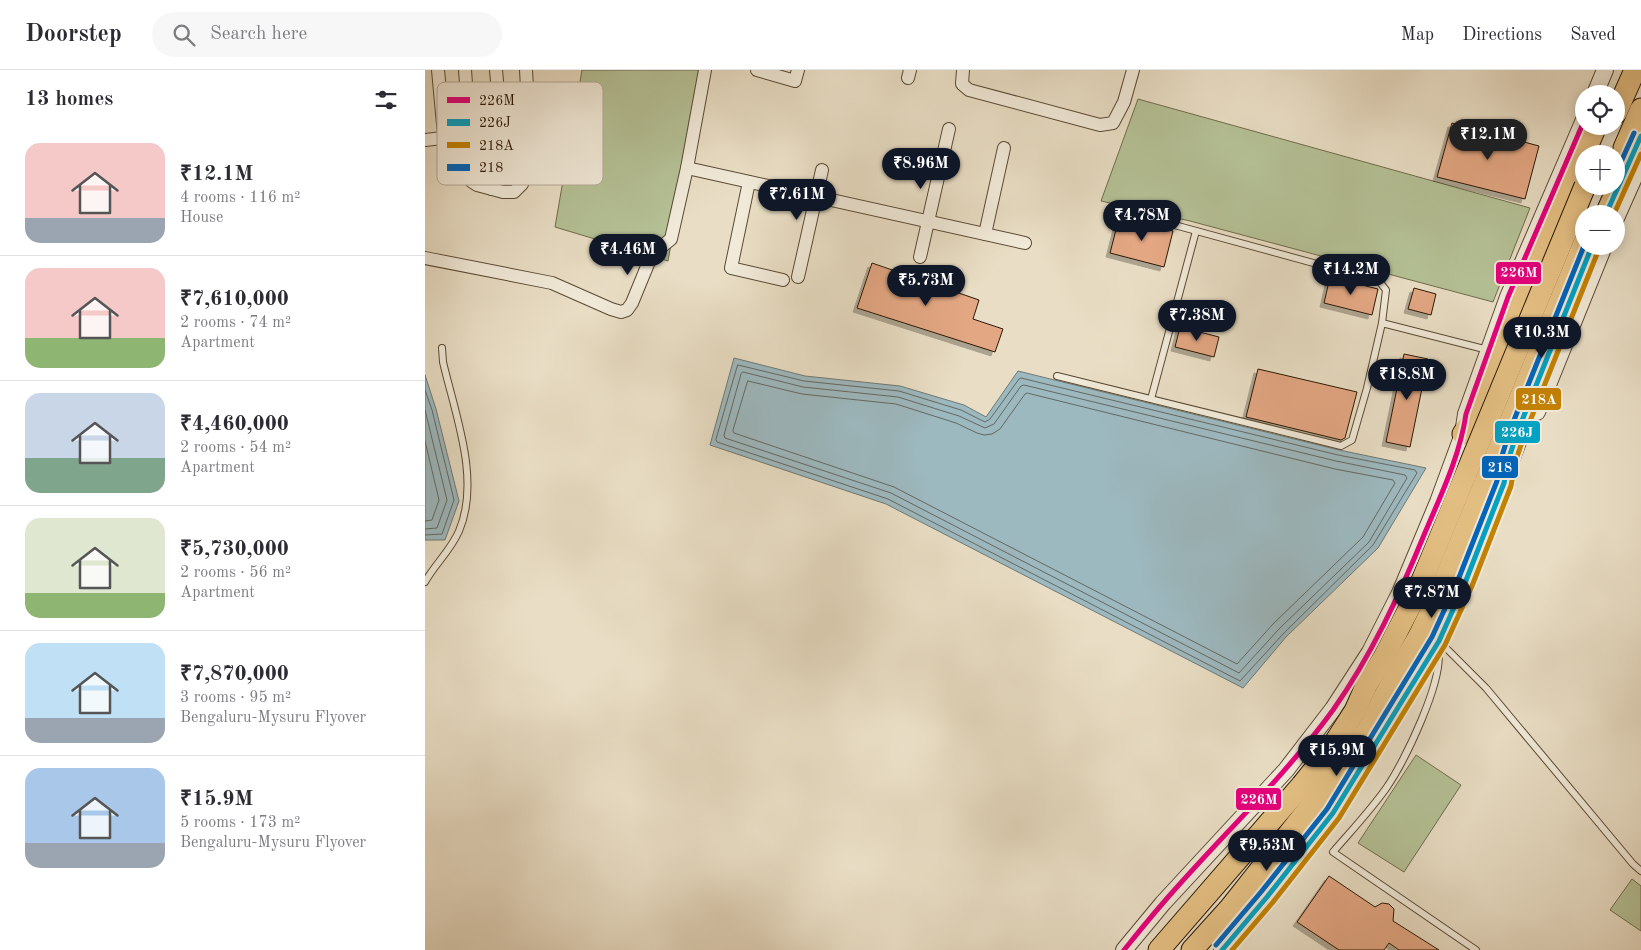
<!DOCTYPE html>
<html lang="en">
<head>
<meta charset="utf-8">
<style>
	:root { --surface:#fff; --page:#f7f7f7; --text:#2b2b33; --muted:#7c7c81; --line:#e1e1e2; --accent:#111827 }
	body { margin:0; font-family:"Old Standard TT",serif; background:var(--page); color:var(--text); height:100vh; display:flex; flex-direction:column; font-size:19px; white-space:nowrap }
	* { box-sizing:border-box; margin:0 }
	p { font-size:16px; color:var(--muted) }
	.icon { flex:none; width:28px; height:28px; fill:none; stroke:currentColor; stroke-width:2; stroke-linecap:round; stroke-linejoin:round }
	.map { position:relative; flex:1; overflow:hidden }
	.side { display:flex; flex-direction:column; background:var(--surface); width:425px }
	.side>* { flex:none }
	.controls { position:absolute; left:1150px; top:15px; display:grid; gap:10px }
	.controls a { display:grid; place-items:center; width:50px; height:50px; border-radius:50%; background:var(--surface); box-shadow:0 2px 12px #0003; font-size:25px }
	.price { position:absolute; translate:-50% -42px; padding:0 11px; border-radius:18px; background:var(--accent); color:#fff; font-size:16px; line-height:32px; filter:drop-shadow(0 1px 2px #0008) }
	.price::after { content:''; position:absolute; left:50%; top:30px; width:15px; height:11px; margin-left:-8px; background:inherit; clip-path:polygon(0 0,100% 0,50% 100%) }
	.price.active { background:#222; color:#fff }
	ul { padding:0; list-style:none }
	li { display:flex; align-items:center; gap:15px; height:125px; padding:0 25px }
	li+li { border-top:1px solid var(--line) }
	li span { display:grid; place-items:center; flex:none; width:140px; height:100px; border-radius:15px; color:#555 }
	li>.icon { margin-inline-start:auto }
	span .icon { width:60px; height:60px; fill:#fffc; stroke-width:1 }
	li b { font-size:21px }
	h2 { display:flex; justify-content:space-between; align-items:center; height:60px; padding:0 25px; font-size:21px }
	header { display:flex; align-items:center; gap:30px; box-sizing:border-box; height:70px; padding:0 25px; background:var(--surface); border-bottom:1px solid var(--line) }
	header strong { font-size:24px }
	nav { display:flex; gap:28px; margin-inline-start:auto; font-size:18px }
	.search { width:350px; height:45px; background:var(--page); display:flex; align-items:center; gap:12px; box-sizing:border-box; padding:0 18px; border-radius:28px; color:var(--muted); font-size:19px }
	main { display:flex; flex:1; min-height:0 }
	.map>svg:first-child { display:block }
	.green { fill:#b5c196; stroke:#706c4c }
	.water { fill:#9db9c0; stroke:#6f7974 }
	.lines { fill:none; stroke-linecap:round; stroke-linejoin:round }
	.shore { stroke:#646862; stroke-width:1 }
	.building { fill:#e3a783; stroke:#2a1803; filter:url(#shadow) }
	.service-casing { stroke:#5a4a34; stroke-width:8 }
	.minor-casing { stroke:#5a4a34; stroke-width:14 }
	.tertiary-casing { stroke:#5a4a34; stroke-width:18 }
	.trunk-casing { stroke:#2a1803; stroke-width:23 }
	.service { stroke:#f1ead9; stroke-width:6 }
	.minor { stroke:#f1ead9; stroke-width:12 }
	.tertiary { stroke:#f1ead9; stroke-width:16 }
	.trunk { stroke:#e4bf82; stroke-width:21 }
	.trunk-bridge-casing { stroke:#2a1803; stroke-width:23; stroke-linecap:butt }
	.trunk-bridge { stroke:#e4bf82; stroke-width:21 }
	.bus-1-casing { stroke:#f1ead9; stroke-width:9 }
	.bus-2-casing { stroke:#f1ead9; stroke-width:9 }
	.bus-3-casing { stroke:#f1ead9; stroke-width:9 }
	.bus-4-casing { stroke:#f1ead9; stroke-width:9 }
	.bus-1 { stroke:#e5007d; stroke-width:5 }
	.bus-2 { stroke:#02a2c4; stroke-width:5 }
	.bus-3 { stroke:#c48201; stroke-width:5 }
	.bus-4 { stroke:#0065bd; stroke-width:5 }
	.key { fill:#f1ead9; stroke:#b5ab99; stroke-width:1 }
	.key-label { font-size:14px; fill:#2a1803 }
	.line-badge { stroke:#f1ead9; stroke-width:2 }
	.badge-label { font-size:14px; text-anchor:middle; font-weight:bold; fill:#fff }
</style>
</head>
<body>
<header>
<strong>Doorstep</strong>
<div class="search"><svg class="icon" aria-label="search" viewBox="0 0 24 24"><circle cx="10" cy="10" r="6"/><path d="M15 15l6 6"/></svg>Search here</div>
<nav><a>Map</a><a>Directions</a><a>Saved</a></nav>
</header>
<main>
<section class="side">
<h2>13 homes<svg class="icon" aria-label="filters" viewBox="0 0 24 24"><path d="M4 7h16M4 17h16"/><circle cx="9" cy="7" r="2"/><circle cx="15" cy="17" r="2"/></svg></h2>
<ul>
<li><span style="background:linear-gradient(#f6c9c9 75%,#9aa5b1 0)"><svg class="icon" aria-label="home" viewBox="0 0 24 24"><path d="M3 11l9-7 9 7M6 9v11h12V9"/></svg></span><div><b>₹12.1M</b><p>4 rooms · 116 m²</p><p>House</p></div></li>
<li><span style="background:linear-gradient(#f6c9c9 70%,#8fb573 0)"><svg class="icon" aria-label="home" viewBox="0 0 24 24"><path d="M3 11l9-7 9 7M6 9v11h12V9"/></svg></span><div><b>₹7,610,000</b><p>2 rooms · 74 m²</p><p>Apartment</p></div></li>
<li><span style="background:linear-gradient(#c9d6e8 65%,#7fa58c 0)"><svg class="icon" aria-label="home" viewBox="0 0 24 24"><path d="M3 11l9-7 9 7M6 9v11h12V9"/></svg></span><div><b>₹4,460,000</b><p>2 rooms · 54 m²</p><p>Apartment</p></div></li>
<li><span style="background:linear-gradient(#dfe7d0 75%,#8fb573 0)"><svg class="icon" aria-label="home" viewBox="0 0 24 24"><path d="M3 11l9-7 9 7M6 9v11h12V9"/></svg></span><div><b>₹5,730,000</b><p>2 rooms · 56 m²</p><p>Apartment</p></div></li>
<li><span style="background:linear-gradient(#bfe0f5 75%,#9aa5b1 0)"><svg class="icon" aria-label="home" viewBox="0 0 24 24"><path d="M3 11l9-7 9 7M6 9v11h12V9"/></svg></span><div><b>₹7,870,000</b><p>3 rooms · 95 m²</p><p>Bengaluru-Mysuru Flyover</p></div></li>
<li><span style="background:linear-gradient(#a9c7e8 75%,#9aa5b1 0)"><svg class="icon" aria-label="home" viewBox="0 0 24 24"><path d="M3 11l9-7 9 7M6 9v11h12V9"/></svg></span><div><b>₹15.9M</b><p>5 rooms · 173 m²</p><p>Bengaluru-Mysuru Flyover</p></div></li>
</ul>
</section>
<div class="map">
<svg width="1216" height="880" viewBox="0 0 1216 880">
	<defs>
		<filter id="shadow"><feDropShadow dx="-4" dy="4" stdDeviation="0" flood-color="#0004"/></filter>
	</defs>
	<rect width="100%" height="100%" fill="#e9dec5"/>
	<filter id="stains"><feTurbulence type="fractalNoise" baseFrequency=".004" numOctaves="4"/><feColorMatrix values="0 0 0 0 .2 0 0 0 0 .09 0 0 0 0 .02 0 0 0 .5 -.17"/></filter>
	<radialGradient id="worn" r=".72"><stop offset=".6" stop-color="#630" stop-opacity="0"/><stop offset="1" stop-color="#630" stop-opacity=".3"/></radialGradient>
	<!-- green -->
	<g class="green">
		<polygon points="157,0 277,0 243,191 130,157"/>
		<polygon points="713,29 1105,138 1068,232 765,151 676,131"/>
		<polygon points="991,685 1036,715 979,802 933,773"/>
		<polygon points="1207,809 1216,816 1216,861 1185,840"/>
	</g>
	<!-- water -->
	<g class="water">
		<polygon points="309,288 380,306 475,316 539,335 561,347 593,301 914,380 1001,398 953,478 861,567 818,618 461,434 285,375"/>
		<polygon points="0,305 11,339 34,431 20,470 0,470"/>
	</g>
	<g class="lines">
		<!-- shore -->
		<g class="shore">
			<polygon points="313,295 379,311 474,321 536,340 560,352 565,349 594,309 596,308 913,385 990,400 992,403 948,475 858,564 815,611 463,429 292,372 291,370"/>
			<polygon points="318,302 378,317 473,327 534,346 560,358 569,354 596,316 599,315 911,391 980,405 982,408 944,472 854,559 814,603 466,423 300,368 299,365 316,304"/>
			<polygon points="323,311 377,324 471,334 531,353 552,363 559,365 567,364 575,359 600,324 602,323 910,399 968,410 970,413 938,467 848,554 812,594 469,417 309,363 308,361"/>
			<polyline points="0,320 7,340 29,430 17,464 0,465"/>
			<polyline points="0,340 22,430 12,458 0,459"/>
			<polyline points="0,371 14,430 7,450 0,451"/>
		</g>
	</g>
	<!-- building -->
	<g class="building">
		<polygon points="1027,53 1114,76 1100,129 1012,107"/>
		<polygon points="694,148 748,161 739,197 685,183"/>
		<polygon points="447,193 554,230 548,249 578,259 570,282 432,238"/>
		<polygon points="905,207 953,219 947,245 899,233"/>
		<polygon points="989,218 1011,224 1006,245 983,239"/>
		<polygon points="755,257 794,267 789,287 750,277"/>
		<polygon points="979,284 1003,289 985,377 961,372"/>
		<polygon points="833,299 932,322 920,368 916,370 821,347"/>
		<polygon points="904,806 950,837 957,833 964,834 969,839 968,851 1014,880 974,880 964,873 959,880 914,880 872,852"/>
	</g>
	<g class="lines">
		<!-- service casing -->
		<g class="service-casing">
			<g id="service">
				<polyline points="691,139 954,211 961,220 957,253"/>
				<polyline points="632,306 916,376 927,370 942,318 957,253 1063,280"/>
				<polyline points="726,329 771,161"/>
				<path d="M 0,512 C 10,494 26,480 34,461 C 56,410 30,344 18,292 L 17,278"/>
				<polyline points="1015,572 1061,618 1208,794 1216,801"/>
				<path d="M 1013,579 C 1020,609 979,692 962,717 C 946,740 926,761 908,782 L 1051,880"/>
			</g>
		</g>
		<!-- minor casing -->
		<g class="minor-casing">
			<g id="minor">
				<polyline points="40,0 44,54 45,107 46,111 52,115 78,122 89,122 97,114 106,91 101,0"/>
				<polyline points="332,0 370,11 373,0"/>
				<polyline points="538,0 537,14 544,20 675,55 688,53 699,32 708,0"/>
				<polyline points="483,8 485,0"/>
				<polyline points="17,68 45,68"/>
				<polyline points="0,70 17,68 19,65 13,0"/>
				<polyline points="262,98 600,173"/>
				<polyline points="324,112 306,198 358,210"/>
				<polyline points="67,119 73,22 71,0"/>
				<polyline points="560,164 579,78"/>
				<polyline points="495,187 524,59"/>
				<polyline points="0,188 127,213 186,239 196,242 202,240 207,233 223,194 230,182 246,169 262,98 280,0"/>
				<polyline points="373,207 397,100"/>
			</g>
		</g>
		<!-- tertiary casing -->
		<g class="tertiary-casing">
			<g id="tertiary">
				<polyline points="1170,24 1180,0"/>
				<polyline points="1191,148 1216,92"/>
				<polyline points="1112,342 1179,176"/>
				<polyline points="699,880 738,833 861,700 908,639 945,582 975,523 1013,432 1038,364 1041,344 1083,227 1159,50"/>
				<polyline points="797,880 842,827 908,743 1014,571 1040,513 1083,403"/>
			</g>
		</g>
		<!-- trunk casing -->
		<g class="trunk-casing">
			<g id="trunk">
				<polyline points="1191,43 1210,0"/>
				<polyline points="1199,78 1216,39"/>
				<polyline points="1159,84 1171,56"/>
				<polyline points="1181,144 1216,66"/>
				<polyline points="1038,364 1051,345 1128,155 1159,84"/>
				<polyline points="1079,413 1083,391 1115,306"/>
				<polyline points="734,880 877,715"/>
				<polyline points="767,880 805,838 893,727"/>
			</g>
		</g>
		<!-- service -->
		<use href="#service" class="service"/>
		<!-- minor -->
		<use href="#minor" class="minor"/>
		<!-- tertiary -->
		<use href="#tertiary" class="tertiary"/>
		<!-- trunk -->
		<use href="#trunk" class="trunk"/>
		<!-- trunk-bridge casing -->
		<g class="trunk-bridge-casing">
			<g id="trunk-bridge">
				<polyline points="877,715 905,680 930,641 941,616 959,587 991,525 1160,116"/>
				<polyline points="893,727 921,692 947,653 959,627 994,566 1010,533 1159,173"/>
			</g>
		</g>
		<!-- trunk-bridge -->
		<use href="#trunk-bridge" class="trunk-bridge"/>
		<!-- bus-1 casing -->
		<g class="bus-1-casing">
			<path id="bus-1" d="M 699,880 C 712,864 724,849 738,833 C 794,768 857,710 908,640 C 946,586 974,526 999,465 C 1015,427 1035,386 1041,344 L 1083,227 L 1159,51"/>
		</g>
		<!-- bus-2 casing -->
		<g class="bus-2-casing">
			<g id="bus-2">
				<polyline points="1181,144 1216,66"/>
				<polyline points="797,880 842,827 908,743 1014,571 1040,513 1079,413 1083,391 1092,363 1167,176"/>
			</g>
		</g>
		<!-- bus-3 casing -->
		<g class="bus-3-casing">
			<g id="bus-3">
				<polyline points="1189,144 1216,84"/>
				<polyline points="807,880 848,832 914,748 1020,575 1047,516 1086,416 1090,393 1099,366 1174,179"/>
			</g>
		</g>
		<!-- bus-4 casing -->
		<g class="bus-4-casing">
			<g id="bus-4">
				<polyline points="1191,103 1209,63"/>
				<polyline points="791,875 836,822 902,739 1007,567 1033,510 1072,411 1076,389 1085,360 1159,176"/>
			</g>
		</g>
		<!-- bus-1 -->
		<use href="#bus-1" class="bus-1"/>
		<!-- bus-2 -->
		<use href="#bus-2" class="bus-2"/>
		<!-- bus-3 -->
		<use href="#bus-3" class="bus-3"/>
		<!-- bus-4 -->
		<use href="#bus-4" class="bus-4"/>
	</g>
	<!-- legend -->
	<rect x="12" y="12" width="166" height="103" rx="8" class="key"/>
	<rect x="22" y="27" width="23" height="6" fill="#e5007d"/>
	<rect x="22" y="49" width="23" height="7" fill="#02a2c4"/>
	<rect x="22" y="72" width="23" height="6" fill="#c48201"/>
	<rect x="22" y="94" width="23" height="7" fill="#0065bd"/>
	<g class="key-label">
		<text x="54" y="35">226M</text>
		<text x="54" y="57">226J</text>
		<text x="54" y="80">218A</text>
		<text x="54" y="102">218</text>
	</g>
	<g class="line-badge">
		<rect x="1070" y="191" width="47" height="24" rx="5" fill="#e5007d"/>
		<rect x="1090" y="317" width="47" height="24" rx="5" fill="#c48201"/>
		<rect x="1069" y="350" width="47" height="24" rx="5" fill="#02a2c4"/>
		<rect x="1056" y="385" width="38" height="24" rx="5" fill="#0065bd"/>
		<rect x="810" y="717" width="47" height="24" rx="5" fill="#e5007d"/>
	</g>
	<g class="badge-label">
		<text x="1094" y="207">226M</text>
		<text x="1114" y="334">218A</text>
		<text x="1092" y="367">226J</text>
		<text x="1075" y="402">218</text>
		<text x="834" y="734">226M</text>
	</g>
	<rect width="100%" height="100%" filter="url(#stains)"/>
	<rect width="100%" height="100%" fill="url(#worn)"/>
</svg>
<div class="controls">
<a><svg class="icon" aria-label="locate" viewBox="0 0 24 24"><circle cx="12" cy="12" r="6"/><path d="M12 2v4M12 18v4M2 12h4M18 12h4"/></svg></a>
<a>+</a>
<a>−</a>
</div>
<b class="price active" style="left:1063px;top:91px">₹12.1M</b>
<b class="price" style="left:496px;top:120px">₹8.96M</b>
<b class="price" style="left:372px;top:151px">₹7.61M</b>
<b class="price" style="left:717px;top:172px">₹4.78M</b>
<b class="price" style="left:203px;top:206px">₹4.46M</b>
<b class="price" style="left:926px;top:226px">₹14.2M</b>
<b class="price" style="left:501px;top:237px">₹5.73M</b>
<b class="price" style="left:772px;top:272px">₹7.38M</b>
<b class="price" style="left:1117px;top:289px">₹10.3M</b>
<b class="price" style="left:982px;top:331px">₹18.8M</b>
<b class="price" style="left:1007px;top:549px">₹7.87M</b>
<b class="price" style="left:912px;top:707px">₹15.9M</b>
<b class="price" style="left:842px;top:802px">₹9.53M</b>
</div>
</main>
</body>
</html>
